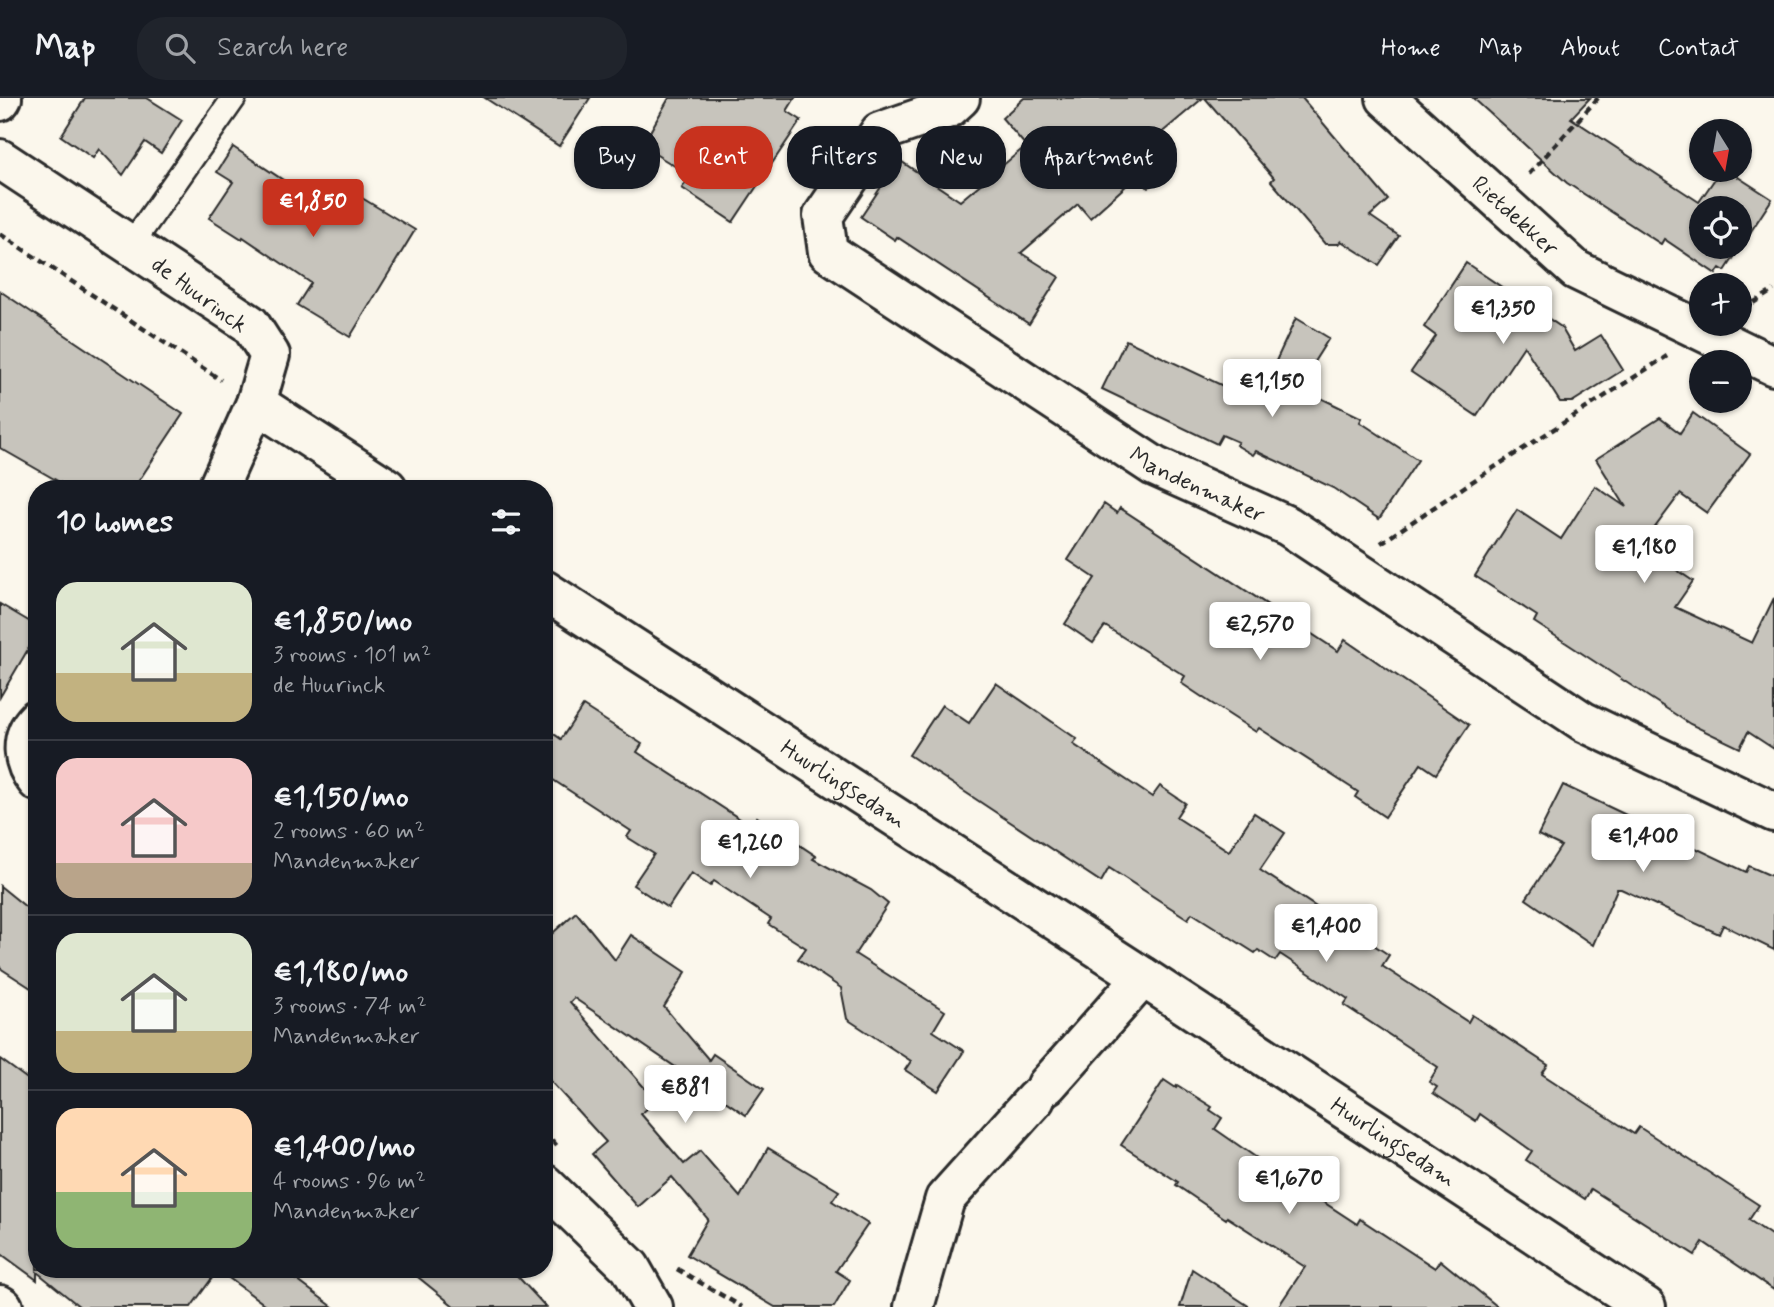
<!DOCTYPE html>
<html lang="en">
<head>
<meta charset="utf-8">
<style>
	:root { --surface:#171b24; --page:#20242c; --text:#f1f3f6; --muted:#9ea1a6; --line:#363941; --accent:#c8321e }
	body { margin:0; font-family:Mynerve,sans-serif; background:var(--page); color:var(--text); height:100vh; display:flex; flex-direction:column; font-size:26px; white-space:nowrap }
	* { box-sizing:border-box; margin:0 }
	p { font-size:23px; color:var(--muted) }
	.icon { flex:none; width:38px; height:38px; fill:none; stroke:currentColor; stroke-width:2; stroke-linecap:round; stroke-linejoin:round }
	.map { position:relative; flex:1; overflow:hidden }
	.details { position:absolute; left:28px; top:382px; width:525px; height:798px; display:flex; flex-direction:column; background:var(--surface); border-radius:28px; box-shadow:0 2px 5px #0004 }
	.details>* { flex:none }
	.hud { position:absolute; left:574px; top:28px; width:665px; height:63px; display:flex; gap:14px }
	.needle { width:46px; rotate:169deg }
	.tools { position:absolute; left:1689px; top:21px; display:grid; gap:14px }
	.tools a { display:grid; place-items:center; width:63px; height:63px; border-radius:50%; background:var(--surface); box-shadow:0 2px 5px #0004; font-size:35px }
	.price { position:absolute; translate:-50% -60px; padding:0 16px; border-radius:7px; background:#fff; color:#222; font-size:23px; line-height:46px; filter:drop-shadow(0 2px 4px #0008) }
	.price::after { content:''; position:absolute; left:50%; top:42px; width:21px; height:16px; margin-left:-10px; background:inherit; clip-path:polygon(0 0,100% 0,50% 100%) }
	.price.selected { background:var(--accent); color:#fff }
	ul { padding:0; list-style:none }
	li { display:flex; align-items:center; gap:21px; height:175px; padding:0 28px }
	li+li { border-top:2px solid var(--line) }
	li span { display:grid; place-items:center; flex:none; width:196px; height:140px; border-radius:21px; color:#555 }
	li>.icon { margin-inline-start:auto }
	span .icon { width:84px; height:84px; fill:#fffc; stroke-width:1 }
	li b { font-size:30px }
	h2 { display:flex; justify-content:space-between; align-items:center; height:84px; padding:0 28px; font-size:30px }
	.pill { padding:0 24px; border-radius:28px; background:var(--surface); box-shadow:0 2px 5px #0004; font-size:24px; line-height:63px }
	.pill.selected { background:var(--accent); color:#fff }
	header { display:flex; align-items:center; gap:42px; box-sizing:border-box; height:98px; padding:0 35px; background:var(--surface); border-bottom:2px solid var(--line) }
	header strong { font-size:33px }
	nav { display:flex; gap:38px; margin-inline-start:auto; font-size:24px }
	.search { width:490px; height:63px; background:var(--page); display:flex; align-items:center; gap:18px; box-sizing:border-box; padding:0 24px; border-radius:28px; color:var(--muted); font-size:26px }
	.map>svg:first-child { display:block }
	.building { fill:#c7c4bc; stroke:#2b2b2b; stroke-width:2; fill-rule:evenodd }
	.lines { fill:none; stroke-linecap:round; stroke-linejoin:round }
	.lane-casing { stroke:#2b2b2b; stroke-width:28 }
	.street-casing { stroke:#2b2b2b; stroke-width:44 }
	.path { stroke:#2b2b2b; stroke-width:4.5; stroke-dasharray:7 5; stroke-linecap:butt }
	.lane { stroke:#fbf7ec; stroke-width:23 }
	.street { stroke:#fbf7ec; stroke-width:38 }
	.labels { text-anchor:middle; stroke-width:7; stroke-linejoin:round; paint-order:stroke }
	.street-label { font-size:23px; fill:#2b2b2b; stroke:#fbf7ec }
</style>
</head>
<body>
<header>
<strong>Map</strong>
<div class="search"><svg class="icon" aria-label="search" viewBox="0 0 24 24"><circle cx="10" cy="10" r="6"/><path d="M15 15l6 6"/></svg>Search here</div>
<nav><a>Home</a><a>Map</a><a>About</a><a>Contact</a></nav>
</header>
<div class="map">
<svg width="1774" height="1209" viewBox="0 0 1774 1209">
	<rect width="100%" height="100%" fill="#fbf7ec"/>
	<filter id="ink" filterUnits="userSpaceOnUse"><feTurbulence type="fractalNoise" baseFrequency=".0143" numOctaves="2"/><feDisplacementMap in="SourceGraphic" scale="14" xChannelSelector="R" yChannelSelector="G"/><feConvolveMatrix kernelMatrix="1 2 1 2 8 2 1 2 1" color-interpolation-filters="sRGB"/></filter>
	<g filter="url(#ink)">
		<!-- building -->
		<g class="building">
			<polygon points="85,0 147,0 182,22 161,55 145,44 123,77 99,51 93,60 61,38"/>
			<polygon points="485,0 590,0 559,48"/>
			<polygon points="669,0 795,0 787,13 801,22 733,124 682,90 691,78 642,48"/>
			<polygon points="1024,0 1203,0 1153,42 1175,68 1148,90 1137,78 1090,120 1078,106 1021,155 1059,179 1029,226 897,139 895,142 861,119 899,62 960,103 1026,48 1002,20"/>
			<polygon points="1205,0 1302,0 1388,102 1370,118 1399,138 1379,167 1341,143 1338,146 1325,146 1271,83 1274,80"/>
			<path d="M 1473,0 L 1590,0 L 1571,20 L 1699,104 L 1721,72 L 1727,72 L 1772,101 L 1725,173 L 1720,170 L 1716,176 L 1664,141 L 1661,146 L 1567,85 ZM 1701,110 L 1740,110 L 1740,149 L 1701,149 Z"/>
			<polygon points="233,49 309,99 313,93 351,118 362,100 415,132 350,239 297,207 311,185 243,139 242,141 209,120 233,84 217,74"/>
			<polygon points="1466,165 1561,229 1575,253 1601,237 1623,272 1572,304 1560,304 1524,248 1477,318 1411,274 1436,238 1424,229"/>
			<polygon points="0,193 183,316 134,390 70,390 0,350"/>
			<polygon points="1296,220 1329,240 1298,289 1362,320 1360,324 1418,362 1379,421 1333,390 1256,353 1253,357 1236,347 1238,344 1222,337 1217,346 1102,291 1126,242 1257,304"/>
			<polygon points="1693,315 1750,356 1707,415 1680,396 1641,448 1693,483 1675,509 1752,545 1774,500 1774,651 1748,634 1740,650 1690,626 1534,524 1537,518 1475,478 1517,412 1561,441 1595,388 1626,409 1596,361 1660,320 1680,335"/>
			<polygon points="1104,406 1117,415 1120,410 1338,553 1345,542 1469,627 1436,676 1421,666 1385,719 1355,699 1358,694 1259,630 1256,634 1205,601 1181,585 1185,578 1105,528 1093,545 1065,526 1095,480 1068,462"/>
			<polygon points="0,506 37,528 37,536 0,599"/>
			<polygon points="996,585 1077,641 1073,646 1152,699 1160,688 1185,705 1176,719 1229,753 1254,715 1285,735 1260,772 1389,857 1382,868 1468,924 1472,917 1548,967 1542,976 1600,1014 1634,1036 1639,1029 1759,1107 1749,1122 1774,1139 1774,1192 1703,1144 1695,1157 1591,1091 1585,1101 1526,1062 1532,1053 1480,1016 1476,1023 1433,995 1437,989 1429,984 1438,969 1344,907 1348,901 1280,856 1275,863 1258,852 1255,855 1192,815 1188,821 1109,770 1101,784 909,657 942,607 969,625"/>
			<polygon points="583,608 642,646 637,654 751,728 757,719 816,758 813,761 871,792 888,806 855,856 945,913 933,933 964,953 938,993 905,972 911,963 847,921 841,890 798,861 806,850 768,826 771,821 714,783 710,788 691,775 668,810 633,787 654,756 627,739 631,733 544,676 544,629 561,641"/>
			<polygon points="1563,687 1746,774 1749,768 1774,779 1774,852 1723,827 1719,836 1621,791 1617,791 1593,847 1526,801 1561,748 1538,737"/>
			<polygon points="0,788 37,818 37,894 0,870"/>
			<polygon points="576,814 615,862 631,837 686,874 664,909 709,962 713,956 764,991 746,1017 574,900 570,904 656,1003 641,1016 684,1066 700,1053 740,1099 768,1050 839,1093 832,1103 868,1126 836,1173 850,1182 834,1209 775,1209 687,1157 708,1121 672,1079 638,1109 592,1056 606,1044 544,976 544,843"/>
			<polygon points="0,961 37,988 37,1111 34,1115 37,1118 37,1171 282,1171 333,1209 268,1209 218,1172 191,1209 80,1209 37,1174 37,1182 0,1155"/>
			<polygon points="1164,982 1176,990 1177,987 1212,1009 1210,1012 1222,1020 1215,1031 1267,1067 1357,1126 1360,1121 1435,1170 1440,1162 1498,1209 1278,1209 1305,1169 1227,1119 1226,1121 1176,1087 1178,1084 1121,1047"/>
			<polygon points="408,1171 511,1171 546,1209 455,1209"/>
			<polygon points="1192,1171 1250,1209 1180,1209"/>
		</g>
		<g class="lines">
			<!-- lane casing -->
			<g class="lane-casing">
				<polyline id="lane" points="131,147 234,0"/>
			</g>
			<!-- street casing -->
			<g class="street-casing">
				<g id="street">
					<path id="s1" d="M 960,0 L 949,10 L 880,34 L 823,118 L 828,154 L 1154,368 L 1288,428 L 1584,624 L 1774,714"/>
					<path id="s2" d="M 1386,0 L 1576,172 L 1774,268"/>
					<polyline points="0,3 2,0"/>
					<polyline points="0,61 250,226 270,257 256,305 218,390"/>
					<polyline points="256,305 387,390"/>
					<path id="s3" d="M 544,492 L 1143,879 L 1646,1209"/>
					<path d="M 37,621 C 19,639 22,665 37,683"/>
					<polyline points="1047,987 1143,879"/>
					<polyline points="544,1086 630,1169 653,1209"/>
					<polyline points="0,1207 3,1209"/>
					<polyline points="914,1209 945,1101 1035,1001"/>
				</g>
			</g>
			<!-- path -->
			<g class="path">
				<polyline points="1529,76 1598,0"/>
				<polyline points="0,136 221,282"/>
				<polyline points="1743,211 1774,192"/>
				<polyline points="1381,445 1464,389 1667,258"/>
				<polyline points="544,1033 557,1048"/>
				<polyline points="677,1171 742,1209"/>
			</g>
			<!-- lane -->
			<use href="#lane" class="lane"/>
			<!-- street -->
			<use href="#street" class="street"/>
		</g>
	</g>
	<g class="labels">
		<!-- street labels -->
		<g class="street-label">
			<text dy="8" stroke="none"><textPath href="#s2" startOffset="175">Rietdekker</textPath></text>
			<text transform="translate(200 196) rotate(36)" y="8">de Huurinck</text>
			<text dy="8" stroke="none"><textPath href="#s1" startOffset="663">Mandenmaker</textPath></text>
			<text dy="8" stroke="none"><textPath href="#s3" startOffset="357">Huurlingsedam</textPath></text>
			<text dy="8" stroke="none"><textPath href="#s3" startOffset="1013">Huurlingsedam</textPath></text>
		</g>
	</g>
</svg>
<div class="tools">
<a><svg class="needle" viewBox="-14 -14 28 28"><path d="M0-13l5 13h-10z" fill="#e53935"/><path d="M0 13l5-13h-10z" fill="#9ea1a6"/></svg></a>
<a><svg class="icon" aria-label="locate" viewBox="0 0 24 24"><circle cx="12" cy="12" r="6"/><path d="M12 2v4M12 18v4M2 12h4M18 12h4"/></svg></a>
<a>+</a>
<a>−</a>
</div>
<b class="price selected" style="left:313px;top:141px">€1,850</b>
<b class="price" style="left:1503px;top:248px">€1,350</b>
<b class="price" style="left:1272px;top:321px">€1,150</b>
<b class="price" style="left:1644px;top:487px">€1,180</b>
<b class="price" style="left:1260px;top:564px">€2,570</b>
<b class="price" style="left:1643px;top:776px">€1,400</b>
<b class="price" style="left:750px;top:782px">€1,260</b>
<b class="price" style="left:1326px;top:866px">€1,400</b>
<b class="price" style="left:685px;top:1027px">€881</b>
<b class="price" style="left:1289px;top:1118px">€1,670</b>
<div class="hud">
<a class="pill">Buy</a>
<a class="pill selected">Rent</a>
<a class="pill">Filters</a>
<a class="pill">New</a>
<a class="pill">Apartment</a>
</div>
<section class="details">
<h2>10 homes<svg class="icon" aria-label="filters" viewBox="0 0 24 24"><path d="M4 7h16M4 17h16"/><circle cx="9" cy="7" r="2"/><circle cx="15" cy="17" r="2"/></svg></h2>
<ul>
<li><span style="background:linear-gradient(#dfe7d0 65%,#c2b280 0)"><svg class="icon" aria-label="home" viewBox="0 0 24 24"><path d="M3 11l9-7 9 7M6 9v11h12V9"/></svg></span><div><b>€1,850/mo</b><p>3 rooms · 101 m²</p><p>de Huurinck</p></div></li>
<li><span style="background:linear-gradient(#f6c9c9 75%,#b9a48a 0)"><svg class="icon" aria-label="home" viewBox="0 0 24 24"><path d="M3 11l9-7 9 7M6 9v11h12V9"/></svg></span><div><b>€1,150/mo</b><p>2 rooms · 60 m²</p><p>Mandenmaker</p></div></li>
<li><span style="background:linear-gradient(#dfe7d0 70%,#c2b280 0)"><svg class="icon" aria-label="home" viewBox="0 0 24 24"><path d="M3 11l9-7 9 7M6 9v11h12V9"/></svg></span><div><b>€1,180/mo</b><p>3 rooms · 74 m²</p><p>Mandenmaker</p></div></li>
<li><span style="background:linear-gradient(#ffd9b3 60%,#8fb573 0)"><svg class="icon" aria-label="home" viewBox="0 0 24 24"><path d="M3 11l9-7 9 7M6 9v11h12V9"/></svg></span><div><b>€1,400/mo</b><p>4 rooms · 96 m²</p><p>Mandenmaker</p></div></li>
</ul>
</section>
</div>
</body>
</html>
